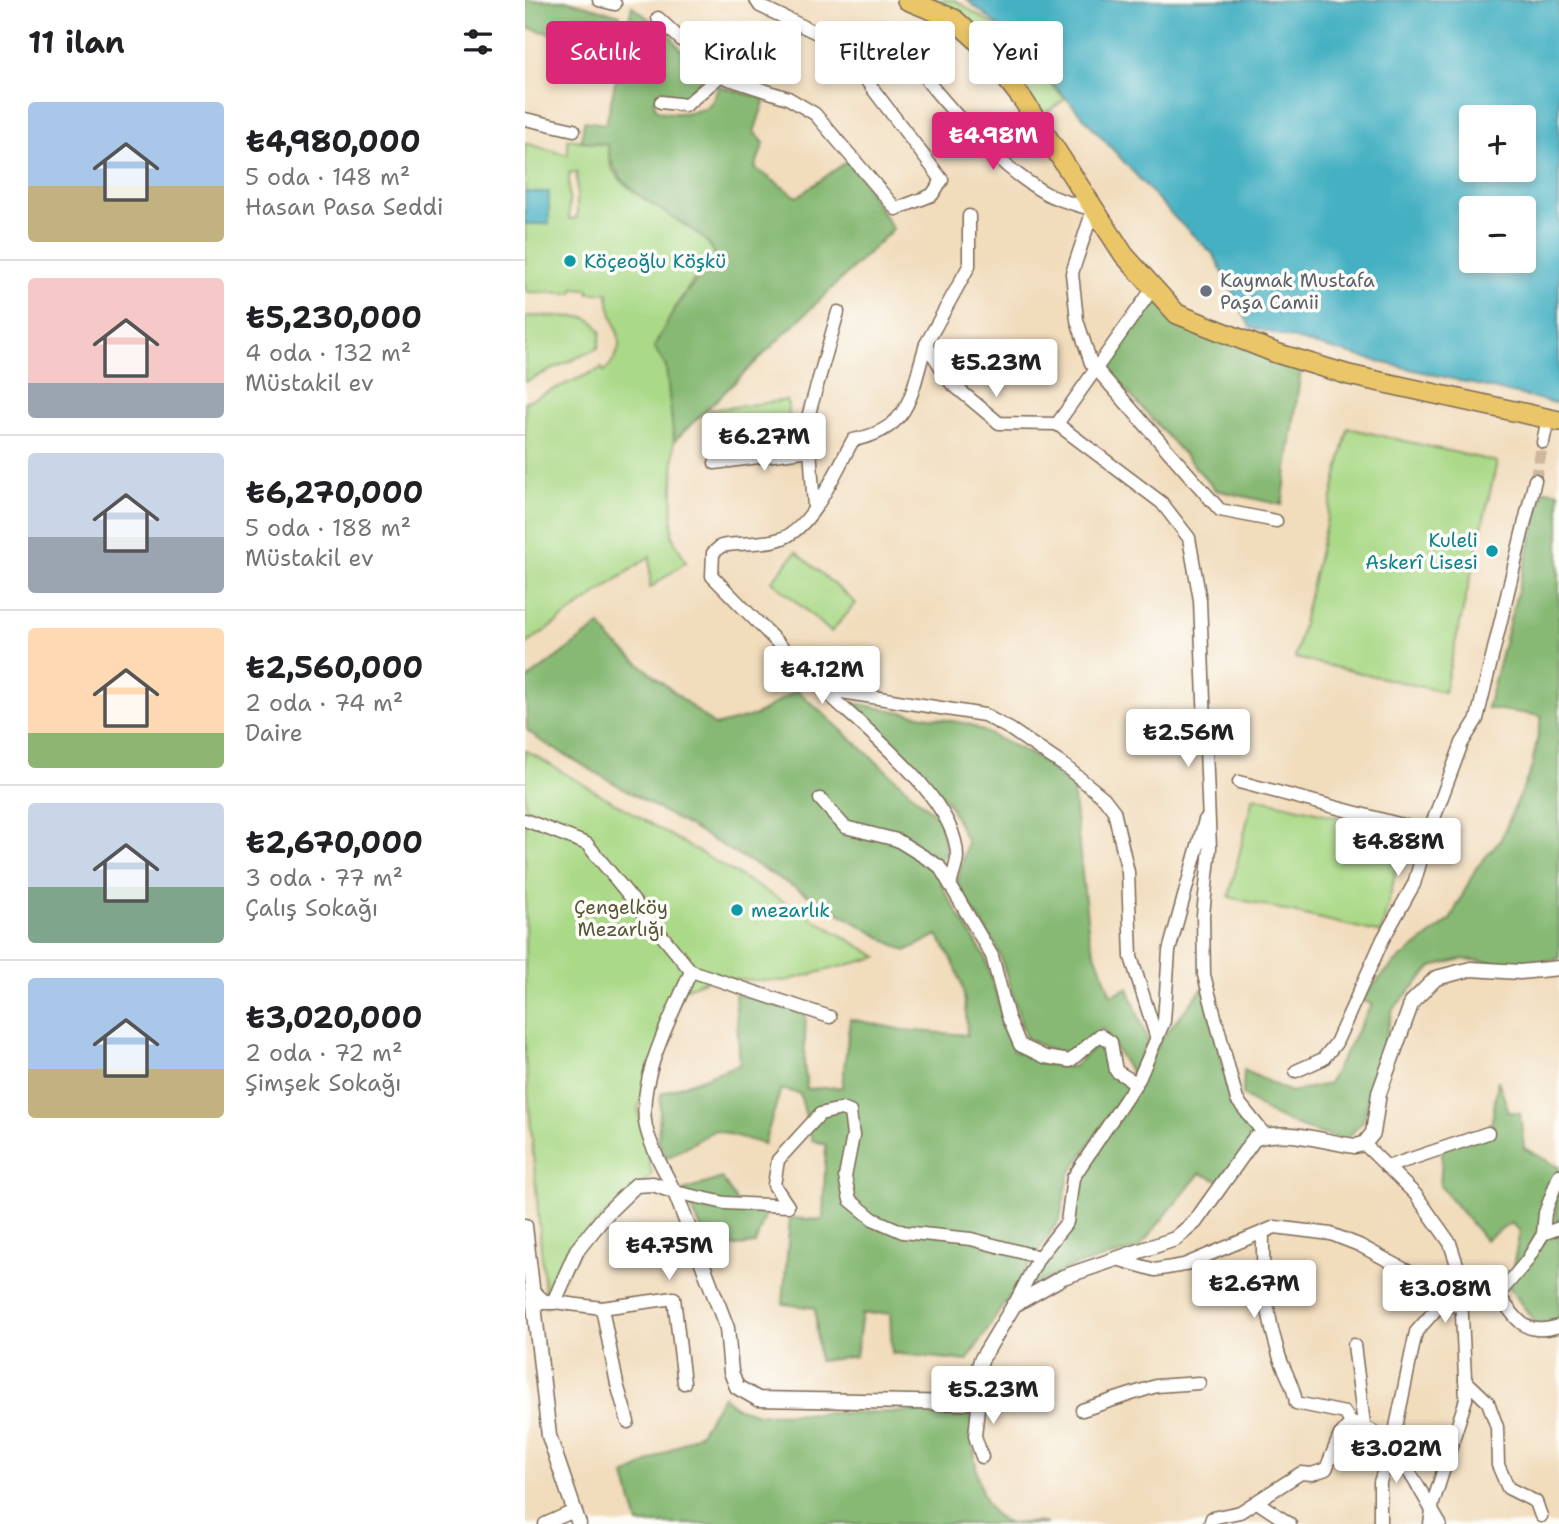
<!DOCTYPE html>
<html lang="tr">
<head>
<meta charset="utf-8">
<style>
	:root { --surface:#fff; --page:#f6f6f6; --text:#202124; --muted:#757577; --line:#e0e0e0; --accent:#db2777 }
	body { margin:0; font-family:"Shantell Sans",sans-serif; background:var(--page); color:var(--text); height:100vh; display:flex; flex-direction:column; font-size:26px; white-space:nowrap }
	* { box-sizing:border-box; margin:0 }
	p { font-size:23px; color:var(--muted) }
	.icon { flex:none; width:38px; height:38px; fill:none; stroke:currentColor; stroke-width:2; stroke-linecap:round; stroke-linejoin:round }
	.map { position:relative; flex:1; overflow:hidden }
	.side { display:flex; flex-direction:column; background:var(--surface); width:525px }
	.side>* { flex:none }
	.top-card { position:absolute; left:21px; top:21px; width:665px; height:63px; display:flex; gap:14px }
	.tools { position:absolute; left:934px; top:105px; display:grid; gap:14px }
	.tools a { display:grid; place-items:center; width:77px; height:77px; border-radius:7px; background:var(--surface); box-shadow:0 4px 10px #0003; font-size:35px }
	.price { position:absolute; translate:-50% -60px; padding:0 16px; border-radius:7px; background:#fff; color:#222; font-size:23px; line-height:46px; filter:drop-shadow(0 2px 4px #0008) }
	.price::after { content:''; position:absolute; left:50%; top:42px; width:21px; height:16px; margin-left:-10px; background:inherit; clip-path:polygon(0 0,100% 0,50% 100%) }
	.price.active { background:var(--accent); color:#fff }
	ul { padding:0; list-style:none }
	li { display:flex; align-items:center; gap:21px; height:175px; padding:0 28px }
	li+li { border-top:2px solid var(--line) }
	li span { display:grid; place-items:center; flex:none; width:196px; height:140px; border-radius:7px; color:#555 }
	li>.icon { margin-inline-start:auto }
	span .icon { width:84px; height:84px; fill:#fffc; stroke-width:1 }
	li b { font-size:30px }
	h2 { display:flex; justify-content:space-between; align-items:center; height:84px; padding:0 28px; font-size:30px }
	.chip { padding:0 24px; border-radius:7px; background:var(--surface); box-shadow:0 4px 10px #0003; font-size:24px; line-height:63px }
	.chip.active { background:var(--accent); color:#fff }
	main { display:flex; flex:1; min-height:0 }
	.map>svg:first-child { display:block }
	.green { fill:#aad987; stroke:#728252; stroke-width:2; fill-rule:evenodd }
	.forest { fill:#87b974; stroke:#617249; stroke-width:2 }
	.water { fill:#44b0c2; stroke:#406d70; stroke-width:2; fill-rule:evenodd }
	.lines { fill:none; stroke-linecap:round; stroke-linejoin:round }
	.minor-tunnel { stroke:#cdb89c; stroke-width:12; stroke-dasharray:12 6; stroke-linecap:butt }
	.minor-casing { stroke:#7b6855; stroke-width:15 }
	.tertiary-casing { stroke:#7b6855; stroke-width:17 }
	.primary-casing { stroke:#7b6855; stroke-width:22 }
	.minor { stroke:#fff; stroke-width:12 }
	.tertiary { stroke:#fff; stroke-width:14 }
	.primary { stroke:#ebc669; stroke-width:19 }
	.culture-dot { fill:#0f9aa8; stroke:#fdfcf7; stroke-width:2.5 }
	.worship-dot { fill:#6b7280; stroke:#fdfcf7; stroke-width:2.5 }
	.labels { text-anchor:middle; stroke-width:7; stroke-linejoin:round; paint-order:stroke }
	.culture-label { font-size:19px; fill:#0d838f; stroke:#fdfcf7; text-anchor:start }
	.worship-label { font-size:19px; fill:#5b616d; stroke:#fdfcf7; text-anchor:start }
	.park-label { font-size:19px; fill:#575638; stroke:#fdfcf7 }
</style>
</head>
<body>
<main>
<section class="side">
<h2>11 ilan<svg class="icon" aria-label="filters" viewBox="0 0 24 24"><path d="M4 7h16M4 17h16"/><circle cx="9" cy="7" r="2"/><circle cx="15" cy="17" r="2"/></svg></h2>
<ul>
<li><span style="background:linear-gradient(#a9c7e8 60%,#c2b280 0)"><svg class="icon" aria-label="home" viewBox="0 0 24 24"><path d="M3 11l9-7 9 7M6 9v11h12V9"/></svg></span><div><b>₺4,980,000</b><p>5 oda · 148 m²</p><p>Hasan Pasa Seddi</p></div></li>
<li><span style="background:linear-gradient(#f6c9c9 75%,#9aa5b1 0)"><svg class="icon" aria-label="home" viewBox="0 0 24 24"><path d="M3 11l9-7 9 7M6 9v11h12V9"/></svg></span><div><b>₺5,230,000</b><p>4 oda · 132 m²</p><p>Müstakil ev</p></div></li>
<li><span style="background:linear-gradient(#c9d6e8 60%,#9aa5b1 0)"><svg class="icon" aria-label="home" viewBox="0 0 24 24"><path d="M3 11l9-7 9 7M6 9v11h12V9"/></svg></span><div><b>₺6,270,000</b><p>5 oda · 188 m²</p><p>Müstakil ev</p></div></li>
<li><span style="background:linear-gradient(#ffd9b3 75%,#8fb573 0)"><svg class="icon" aria-label="home" viewBox="0 0 24 24"><path d="M3 11l9-7 9 7M6 9v11h12V9"/></svg></span><div><b>₺2,560,000</b><p>2 oda · 74 m²</p><p>Daire</p></div></li>
<li><span style="background:linear-gradient(#c9d6e8 60%,#7fa58c 0)"><svg class="icon" aria-label="home" viewBox="0 0 24 24"><path d="M3 11l9-7 9 7M6 9v11h12V9"/></svg></span><div><b>₺2,670,000</b><p>3 oda · 77 m²</p><p>Çalış Sokağı</p></div></li>
<li><span style="background:linear-gradient(#a9c7e8 65%,#c2b280 0)"><svg class="icon" aria-label="home" viewBox="0 0 24 24"><path d="M3 11l9-7 9 7M6 9v11h12V9"/></svg></span><div><b>₺3,020,000</b><p>2 oda · 72 m²</p><p>Şimşek Sokağı</p></div></li>
</ul>
</section>
<div class="map">
<svg width="1034" height="1524" viewBox="0 0 1034 1524">
	<rect width="100%" height="100%" fill="#fdfcf7"/>
	<filter id="ink" filterUnits="userSpaceOnUse"><feTurbulence type="fractalNoise" baseFrequency=".0143" numOctaves="2"/><feDisplacementMap in="SourceGraphic" scale="14" xChannelSelector="R" yChannelSelector="G"/><feConvolveMatrix kernelMatrix="1 2 1 2 8 2 1 2 1" color-interpolation-filters="sRGB"/></filter>
	<filter id="wash" filterUnits="userSpaceOnUse"><feTurbulence type="fractalNoise" baseFrequency=".00686" numOctaves="4" result="noise"/><feDisplacementMap in="SourceGraphic" scale="28" xChannelSelector="R" yChannelSelector="G"/><feGaussianBlur stdDeviation="1.57" result="paint"/><feColorMatrix in="noise" values="0 0 0 0 0 0 0 0 0 0 0 0 0 0 0 0 0 1.4 0 .05"/><feComposite in="paint" operator="in"/></filter>
	<g filter="url(#wash)">
		<rect width="100%" height="100%" fill="#f1dcbc"/>
		<!-- green -->
		<g class="green">
			<polygon points="403,0 430,0 470,26 540,99 517,116 505,96 456,31"/>
			<path d="M 43,139 L 83,145 C 84,153 84,164 88,171 C 111,202 152,214 180,238 C 186,243 191,254 191,262 L 170,278 L 148,310 L 137,356 L 141,367 L 149,441 L 147,536 L 161,562 L 125,588 L 125,556 L 0,645 L 0,402 L 77,368 L 79,372 C 111,339 83,327 83,293 L 64,293 L 63,289 L 48,288 L 48,293 L 2,292 L 0,288 L 0,143 L 43,155 ZM 52,172 L 52,218 L 44,219 L 44,173 Z"/>
			<polygon points="0,316 59,317 68,321 76,332 73,348 0,382"/>
			<polygon points="262,400 267,439 191,449 185,410"/>
			<polygon points="823,428 972,462 919,692 770,658"/>
			<polygon points="271,552 331,603 306,632 247,581"/>
			<polygon points="0,750 353,957 260,981 184,979 158,990 113,1109 127,1175 70,1224 21,1307 0,1057"/>
			<polygon points="728,797 880,833 856,933 704,897"/>
		</g>
		<!-- forest -->
		<g class="forest">
			<polygon points="0,0 40,0 95,15 87,49 0,27"/>
			<path d="M 107,6 L 144,34 L 177,78 L 156,102 L 133,96 L 129,101 L 131,109 C 143,116 177,114 186,103 C 190,98 191,92 193,86 L 240,99 L 229,132 L 239,143 L 230,168 L 272,197 L 324,160 L 368,229 L 149,441 L 141,367 L 129,347 C 146,314 162,285 191,262 C 193,223 83,204 83,145 L 56,141 L 59,121 L 81,124 Z"/>
			<polygon points="627,298 776,370 757,505 691,490 580,367"/>
			<path d="M 1019,490 L 1034,492 L 1034,959 L 998,965 L 937,959 L 907,967 L 868,1009 L 838,1121 L 821,1140 C 779,1130 752,1121 718,1095 L 719,1070 L 765,1092 L 803,1084 L 847,1004 L 835,1000 L 868,964 L 925,920 L 951,868 L 975,841 L 1006,770 L 1017,716 L 962,708 Z"/>
			<path d="M 75,625 L 87,641 L 190,726 L 231,715 L 272,690 L 414,818 L 421,851 L 414,866 L 417,887 L 460,957 L 488,1050 L 515,1063 L 548,1067 L 575,1042 L 581,1046 L 585,1072 L 603,1087 L 544,1175 L 535,1218 L 442,1361 L 367,1353 L 365,1313 L 337,1314 L 331,1356 L 294,1361 L 290,1308 L 258,1304 L 265,1218 L 298,1220 L 301,1145 L 287,1140 L 275,1094 L 256,1089 L 239,1144 L 190,1130 L 142,1158 L 133,1141 L 136,1094 L 215,1064 L 210,993 L 281,1013 L 279,1064 L 282,1089 L 317,1087 L 325,1019 L 378,1030 L 442,1035 C 441,991 437,972 412,935 L 381,951 L 373,947 L 16,741 L 2,730 L 0,681 Z"/>
			<polygon points="327,703 444,724 515,759 548,791 564,937 586,995 603,988 623,1041 607,1074 578,1028 545,1052 525,1050 501,1038 473,949 432,884 442,842 423,802"/>
			<polygon points="679,987 707,1104 734,1133 694,1181 675,1173 613,1249 549,1266 502,1289 517,1259 546,1223 554,1178 637,1038"/>
			<polygon points="973,1080 984,1112 995,1113 999,1148 1034,1167 1034,1327 1016,1331 984,1287 995,1231 986,1223 960,1240 915,1186 918,1143 966,1128"/>
			<polygon points="197,1178 216,1209 241,1213 230,1244 203,1247 186,1274 176,1228 158,1191"/>
			<path d="M 198,1396 L 210,1407 L 233,1414 L 446,1411 C 449,1443 447,1512 485,1524 C 496,1524 513,1521 522,1524 L 113,1524 L 100,1476 L 175,1433 Z"/>
		</g>
		<!-- water -->
		<g class="water">
			<path d="M 442,0 L 1034,0 L 1034,404 L 855,362 L 725,327 L 689,255 L 650,218 L 480,31 ZM 947,117 L 999,117 L 999,170 L 947,170 ZM 947,208 L 999,208 L 999,261 L 947,261 Z"/>
			<rect x="0" y="192" width="24" height="32"/>
		</g>
	</g>
	<g filter="url(#ink)">
		<g class="lines">
			<!-- minor-tunnel -->
			<polyline class="minor-tunnel" points="1010,480 1018,442"/>
			<!-- minor casing -->
			<g class="minor-casing">
				<g id="minor">
					<polyline points="74,0 90,4"/>
					<polyline points="133,18 195,76 263,98 290,114 371,209 407,195 417,180 313,43 235,6 231,0"/>
					<path d="M 403,82 C 437,122 475,168 522,194 C 535,201 554,205 568,210 L 547,273 L 552,320 L 566,363 L 695,510 L 751,521"/>
					<polyline points="136,102 161,105 195,76"/>
					<polyline points="0,119 49,130"/>
					<polyline points="444,216 444,266 401,344 426,383 474,423 532,424 628,288"/>
					<path d="M 401,344 C 385,395 387,429 328,440 C 312,468 287,530 255,539 C 236,545 215,542 196,546 L 188,553 L 187,576 L 298,689 L 459,715 L 485,729 L 541,767 L 579,798 L 589,811 L 603,872 L 606,957 L 632,1039"/>
					<polyline points="532,424 637,503 664,538 675,600 685,848 678,915 679,975 712,1100 740,1135"/>
					<polyline points="1018,442 1023,418"/>
					<polyline points="190,463 285,450"/>
					<polyline points="289,508 283,417 313,312"/>
					<path d="M 299,690 C 338,728 432,799 432,856 C 432,864 428,874 426,882"/>
					<polyline points="714,782 904,832 889,884 858,939 811,1043 798,1059 771,1071"/>
					<polyline points="295,799 320,827 372,840 414,866 467,956 483,1017 495,1045 520,1057 545,1061 575,1035 586,1042 591,1071 611,1083"/>
					<path d="M 0,820 L 62,844 L 166,971 C 148,1014 111,1080 121,1127 C 126,1149 140,1171 150,1192 L 200,1203 L 263,1206 L 249,1185 L 253,1160 L 295,1114 L 316,1109 L 325,1112 L 328,1136 L 320,1177 L 325,1200 L 348,1219 L 378,1232 L 446,1239 L 514,1257"/>
					<polyline points="904,832 937,743 952,719 1010,480"/>
					<polyline points="166,971 305,1017"/>
					<polyline points="839,1144 891,1195 925,1243 935,1274 941,1399 908,1503 905,1524"/>
					<polyline points="862,1167 963,1133"/>
					<path d="M 738,1232 C 737,1273 741,1313 753,1352 C 758,1371 769,1383 771,1403 L 820,1413 L 826,1423"/>
					<polyline points="1018,1234 1034,1228"/>
					<polyline points="595,1260 630,1270 659,1265 750,1227 806,1234 834,1245 909,1285 934,1305"/>
					<polyline points="973,1295 1001,1262 1018,1234 1020,1213 1034,1175"/>
					<polyline points="29,1302 77,1308 149,1298 159,1383"/>
					<polyline points="489,1305 514,1257 542,1222 548,1178 614,1079 639,1021 644,951 680,820"/>
					<polyline points="77,1308 92,1384 103,1422"/>
					<polyline points="829,1345 839,1424"/>
					<polyline points="940,1380 963,1402 972,1427 973,1465 983,1488 1011,1502 1016,1516"/>
					<polyline points="454,1398 450,1436 457,1457"/>
					<polyline points="557,1410 631,1386 674,1383"/>
					<polyline points="732,1502 765,1524"/>
					<polyline points="20,1524 49,1511"/>
					<path d="M 685,1524 L 687,1518 L 715,1512 L 776,1473 L 787,1474 L 801,1469 L 815,1435 L 826,1423 C 865,1426 896,1493 915,1524"/>
					<path d="M 855,1524 L 855,1482 L 867,1446 L 891,1332 L 914,1306 L 934,1305 L 973,1295 C 993,1320 999,1337 1034,1326"/>
				</g>
			</g>
			<!-- tertiary casing -->
			<g class="tertiary-casing">
				<g id="tertiary">
					<polyline points="0,1226 24,1436 54,1524"/>
					<path d="M 8,1292 L 19,1302 L 29,1302 L 52,1250 L 83,1212 L 111,1185 L 128,1184 L 150,1192 L 202,1328 L 206,1372 L 212,1387 L 233,1399 L 439,1403 L 454,1398 L 449,1385 L 456,1360 L 489,1305 L 538,1277 L 650,1239 L 670,1222 L 729,1139 C 760,1127 798,1142 830,1146 L 839,1144 L 848,1133 L 854,1093 L 887,1002 L 911,978 L 946,969 L 995,972 L 1034,968"/>
				</g>
			</g>
			<!-- primary casing -->
			<g class="primary-casing">
				<polyline id="primary" points="382,0 429,19 451,39 498,100 599,255 652,314 751,353 824,375 1034,421"/>
			</g>
			<!-- minor -->
			<use href="#minor" class="minor"/>
			<!-- tertiary -->
			<use href="#tertiary" class="tertiary"/>
			<!-- primary -->
			<use href="#primary" class="primary"/>
		</g>
	</g>
	<!-- markers -->
	<g class="culture-dot">
		<circle cx="45" cy="261" r="7"/>
		<circle cx="967" cy="551" r="7"/>
		<circle cx="212" cy="910" r="7"/>
	</g>
	<circle class="worship-dot" cx="681" cy="291" r="7"/>
	<g class="labels">
		<!-- culture labels -->
		<g class="culture-label">
			<text x="59" y="268">Köçeoğlu Köşkü</text>
			<text x="953" y="547" text-anchor="end">Kuleli<tspan x="953" dy="22">Askerî Lisesi</tspan></text>
			<text x="226" y="917">mezarlık</text>
		</g>
		<!-- worship labels -->
		<g class="worship-label">
			<text x="695" y="287">Kaymak Mustafa<tspan x="695" dy="22">Paşa Camii</tspan></text>
		</g>
		<!-- park labels -->
		<g class="park-label">
			<text x="96" y="914">Çengelköy<tspan x="96" dy="22">Mezarlığı</tspan></text>
		</g>
	</g>
</svg>
<div class="tools">
<a>+</a>
<a>−</a>
</div>
<b class="price active" style="left:468px;top:172px">₺4.98M</b>
<b class="price" style="left:471px;top:399px">₺5.23M</b>
<b class="price" style="left:239px;top:473px">₺6.27M</b>
<b class="price" style="left:297px;top:706px">₺4.12M</b>
<b class="price" style="left:663px;top:769px">₺2.56M</b>
<b class="price" style="left:873px;top:878px">₺4.88M</b>
<b class="price" style="left:144px;top:1282px">₺4.75M</b>
<b class="price" style="left:729px;top:1320px">₺2.67M</b>
<b class="price" style="left:920px;top:1325px">₺3.08M</b>
<b class="price" style="left:468px;top:1426px">₺5.23M</b>
<b class="price" style="left:871px;top:1485px">₺3.02M</b>
<div class="top-card">
<a class="chip active">Satılık</a>
<a class="chip">Kiralık</a>
<a class="chip">Filtreler</a>
<a class="chip">Yeni</a>
</div>
</div>
</main>
</body>
</html>
